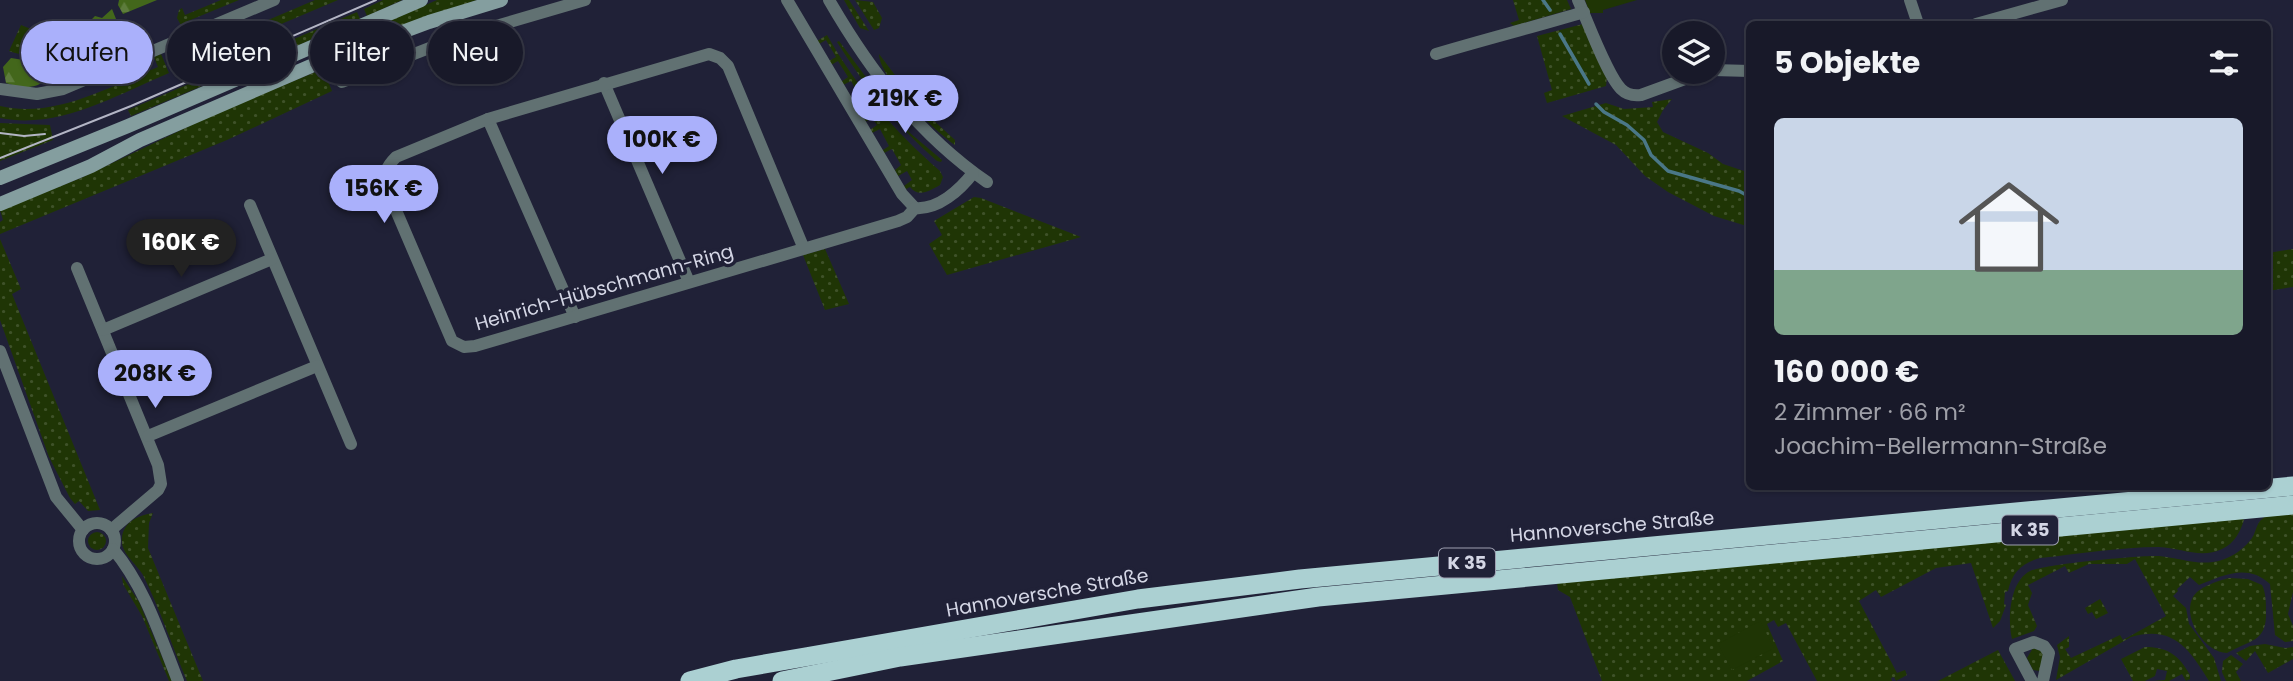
<!DOCTYPE html>
<html lang="de">
<head>
<meta charset="utf-8">
<style>
	:root { --surface:#181929; --page:#212231; --text:#f1f3f6; --muted:#9fa0a8; --line:#363846; --accent:#aab0fb }
	body { margin:0; font-family:Poppins,sans-serif; background:var(--page); color:var(--text); height:100vh; display:flex; flex-direction:column; font-size:26px; white-space:nowrap }
	* { box-sizing:border-box; margin:0 }
	p { font-size:23px; color:var(--muted) }
	.icon { flex:none; width:38px; height:38px; fill:none; stroke:currentColor; stroke-width:2; stroke-linecap:round; stroke-linejoin:round }
	.map { position:relative; flex:1; overflow:hidden }
	.sheet { position:absolute; left:1746px; top:21px; width:525px; height:469px; display:flex; flex-direction:column; background:var(--surface); border-radius:10px; box-shadow:0 2px 5px #0004,0 0 0 2px var(--line) }
	.sheet>* { flex:none }
	.guide { position:absolute; left:21px; top:21px; width:665px; height:63px; display:flex; gap:14px }
	.fabs { position:absolute; left:1662px; top:21px; display:grid; gap:14px }
	.fabs a { display:grid; place-items:center; width:63px; height:63px; border-radius:50%; background:var(--surface); box-shadow:0 2px 5px #0004,0 0 0 2px var(--line); font-size:35px }
	.price { position:absolute; translate:-50% -60px; padding:0 16px; border-radius:24px; background:var(--accent); color:#111; font-size:23px; line-height:46px; filter:drop-shadow(0 2px 4px #0008) }
	.price::after { content:''; position:absolute; left:50%; top:42px; width:21px; height:16px; margin-left:-10px; background:inherit; clip-path:polygon(0 0,100% 0,50% 100%) }
	.price.on { background:#222; color:#fff }
	ul { padding:0; list-style:none }
	li { display:grid; align-content:center; gap:14px; height:371px; padding:0 28px }
	li span { display:grid; place-items:center; height:217px; border-radius:10px; color:#555 }
	li>.icon { margin-inline-start:auto }
	span .icon { width:126px; height:126px; fill:#fffc; stroke-width:1 }
	li b { font-size:30px }
	h2 { display:flex; justify-content:space-between; align-items:center; height:84px; padding:0 28px; font-size:30px }
	.chip { padding:0 24px; border-radius:32px; background:var(--surface); box-shadow:0 2px 5px #0004,0 0 0 2px var(--line); font-size:24px; line-height:63px }
	.chip.on { background:var(--accent); color:#111 }
	.map>svg:first-child { display:block }
	.grass { fill:url(#grass-dots) }
	.forest { fill:url(#forest-firs) }
	.garden { fill:#1f3505 }
	.lines { fill:none; stroke-linecap:round; stroke-linejoin:round }
	.stream { stroke:#4a7788; stroke-width:3.5 }
	.minor { stroke:#617172; stroke-width:12 }
	.secondary { stroke:#849e9f; stroke-width:14 }
	.trunk { stroke:#abd0d2; stroke-width:19 }
	.tram { stroke:#b3b5c5; stroke-width:2 }
	.labels { text-anchor:middle; stroke-width:7; stroke-linejoin:round; paint-order:stroke }
	.shield { fill:#202137; stroke:#9ea0b1; stroke-width:2 }
	.shield-label { font-size:18px; font-weight:bold; fill:#d4d6e5 }
	.street-label { font-size:19px; fill:#d4d6e5; stroke:#202137 }
</style>
</head>
<body>
<div class="map">
<svg width="2293" height="681" viewBox="0 0 2293 681">
	<defs>
		<pattern id="grass-dots" width="8" height="8" patternUnits="userSpaceOnUse" patternTransform="scale(1.75)"><rect width="8" height="8" fill="#1f3505"/><path d="M2 2h.1M6 6h.1" fill="none" stroke="#3f5229" stroke-width="1.8" stroke-linecap="round"/></pattern>
		<pattern id="forest-firs" width="22" height="20" patternUnits="userSpaceOnUse" patternTransform="scale(1.75)"><rect width="22" height="20" fill="#43671b"/><path d="M5 1l3.5 6h-7zM16 11l3.5 6h-7z" fill="#5d7c3c"/></pattern>
	</defs>
	<rect width="100%" height="100%" fill="#202137"/>
	<!-- grass -->
	<g class="grass">
		<polygon points="221,0 239,0 188,21 191,29 182,27 177,18 179,10 182,8 185,15"/>
		<polygon points="315,0 338,0 175,69 167,52 172,49 176,59"/>
		<polygon points="383,0 402,0 367,16 364,9"/>
		<polygon points="437,0 477,0 375,35 373,28"/>
		<polygon points="844,0 849,0 869,31 860,28"/>
		<polygon points="855,0 873,2 882,18 879,28 874,30"/>
		<polygon points="1513,0 1567,0 1571,9 1514,26 1510,23 1519,20"/>
		<polygon points="357,12 360,19 131,116 128,110"/>
		<path d="M 75,22 L 82,38 C 55,50 39,62 9,51 L 21,25 L 36,31 L 39,37 Z"/>
		<polygon points="1583,24 1607,77 1606,86 1547,103 1544,93 1552,90 1537,36"/>
		<polygon points="365,31 367,38 326,53 323,52 324,49"/>
		<path d="M 827,35 C 857,88 894,131 940,171 L 943,177 L 940,185 C 929,191 919,198 910,187 L 906,189 L 904,186 L 912,180 L 907,171 L 898,176 L 895,170 L 901,165 L 892,149 L 884,153 L 883,150 L 889,146 L 880,129 L 872,133 L 870,130 L 877,125 L 872,118 L 865,122 L 864,119 L 870,114 L 863,102 L 856,106 L 854,102 L 861,98 L 851,81 L 843,85 L 841,82 L 848,77 L 838,61 L 831,65 L 829,61 L 836,57 L 826,40 L 819,44 L 817,41 Z"/>
		<path d="M 839,41 L 895,116 L 910,133 L 942,160 L 941,162 L 937,161 C 897,126 865,87 837,42 Z"/>
		<path d="M 161,54 L 169,73 C 116,95 59,130 0,118 L 0,106 C 54,119 109,87 158,67 L 154,57 Z"/>
		<path d="M 879,54 L 920,108 L 955,140 L 955,145 C 935,131 879,78 879,54 Z"/>
		<polygon points="323,69 332,91 227,140 0,234 0,222 3,220 0,210 81,178 223,110"/>
		<polygon points="1672,99 1663,110 1657,122 1663,132 1708,153 1723,164 1750,173 1750,227 1714,216 1668,192 1645,176 1616,145 1562,116 1606,103 1624,109 1653,107 1652,102"/>
		<polygon points="0,123 50,125 53,140 0,161"/>
		<polygon points="974,197 981,198 1081,237 947,275 929,244 942,235 934,221"/>
		<polygon points="0,239 21,289 12,294 100,510 88,511 79,501 75,504 70,498 49,457 0,320"/>
		<polygon points="825,249 849,304 825,310 803,255"/>
		<polygon points="2293,249 2293,287 2268,291 2268,253"/>
		<path d="M 2293,512 L 2293,592 L 2288,614 L 2293,626 L 2293,641 L 2285,642 L 2275,635 L 2270,584 C 2248,563 2223,575 2199,585 L 2190,577 L 2177,589 L 2178,591 L 2173,596 L 2186,608 L 2189,624 L 2214,658 L 2221,681 L 2209,681 C 2189,649 2174,625 2131,637 L 2056,680 L 2060,657 L 2057,645 L 2069,636 L 2069,647 L 2065,649 L 2071,658 L 2120,635 L 2123,640 L 2166,616 L 2135,559 L 2127,564 L 2089,564 L 2069,573 L 2065,566 L 2028,585 L 2032,593 L 2028,605 L 2037,626 L 2034,631 L 2012,639 C 2007,619 2010,581 2030,571 C 2045,564 2141,555 2159,556 C 2181,558 2200,567 2222,560 C 2234,556 2245,548 2252,538 C 2256,532 2256,524 2262,519 C 2270,512 2283,513 2293,512 Z"/>
		<path d="M 153,513 L 149,523 L 148,548 L 203,681 L 187,681 C 172,646 160,609 143,575 C 136,563 120,553 122,538 C 123,522 139,515 153,513 Z"/>
		<path d="M 2241,517 L 2244,520 C 2240,532 2235,543 2222,549 C 2201,559 2181,548 2159,547 C 2120,547 2079,554 2040,558 C 2022,563 2012,572 2008,591 L 2005,592 L 2004,604 L 2006,605 L 2000,621 L 1993,628 L 1971,563 L 1936,568 L 1881,597 L 1876,590 L 1859,601 L 1897,673 L 1905,670 L 1907,675 L 1896,681 L 1894,677 L 1891,678 L 1892,681 L 1817,681 L 1786,623 L 1778,627 L 1774,620 L 1767,624 L 1783,661 L 1747,681 L 1602,681 L 1570,597 L 1558,590 L 1557,583 Z"/>
		<circle cx="97" cy="541" r="9"/>
		<polygon points="122,576 139,602 172,681 169,681 142,616 123,584"/>
		<path d="M 2229,578 L 2248,579 L 2262,585 C 2266,593 2266,603 2266,612 C 2267,642 2250,640 2227,653 C 2206,653 2183,620 2192,599 C 2197,587 2218,581 2229,578 Z"/>
		<polygon points="2100,599 2108,613 2096,619 2092,612 2088,614 2085,608"/>
		<polygon points="2265,644 2285,648 2293,647 2293,659 2268,673 2255,651 2246,661 2236,653 2250,646"/>
		<path d="M 2145,647 C 2169,647 2179,656 2190,675 L 2190,679 L 2186,681 L 2182,674 L 2169,681 L 2154,681 L 2165,680 L 2167,671 L 2157,669 L 2155,676 L 2145,681 L 2133,681 L 2121,659 Z"/>
		<polygon points="2033,648 2044,652 2040,671 2033,670 2027,658"/>
		<polygon points="1998,650 2015,681 1938,681"/>
		<polygon points="2231,655 2243,664 2236,672 2241,681 2226,681 2222,672 2223,661"/>
	</g>
	<!-- forest -->
	<g class="forest">
		<polygon points="119,0 157,0 123,14 118,5"/>
		<polygon points="112,9 118,24 87,36 83,22 89,22 95,16 102,18"/>
		<polygon points="77,25 82,38 53,50 51,49 49,39 57,38 61,34 69,34 70,28"/>
		<path d="M 11,58 L 42,63 L 44,68 L 43,72 L 47,79 C 36,90 19,88 6,83 L 3,67 Z"/>
	</g>
	<!-- garden -->
	<g class="garden">
		<polygon points="1585,0 1637,0 1603,10 1603,13 1590,13"/>
		<polygon points="1760,621 1774,648 1732,670 1718,644"/>
	</g>
	<g class="lines">
		<!-- stream -->
		<g class="stream">
			<polyline points="1543,0 1550,10"/>
			<polyline points="1560,34 1589,84"/>
			<polyline points="1596,104 1604,112 1627,125 1644,140 1651,155 1668,171 1739,191 1750,197"/>
		</g>
		<!-- minor -->
		<g class="minor">
			<polyline points="787,0 902,194 915,208"/>
			<path d="M 829,0 C 870,71 919,135 987,182"/>
			<path d="M 1578,0 C 1587,20 1607,75 1621,89 C 1627,95 1633,96 1641,95 L 1704,72"/>
			<polyline points="1910,0 1918,24"/>
			<polyline points="1976,24 2062,0"/>
			<path d="M 1436,54 C 1486,39 1534,27 1584,12"/>
			<polyline points="1713,70 1750,71"/>
			<polyline points="342,82 455,38 585,0"/>
			<polyline points="604,83 689,282"/>
			<polyline points="0,89 37,94 63,89 274,0"/>
			<polyline points="488,119 575,317"/>
			<polyline points="250,205 351,444"/>
			<path d="M 915,208 C 938,210 960,190 973,173"/>
			<path d="M 804,249 L 728,66 L 720,58 L 709,54 L 488,119 L 396,157 C 386,167 384,173 386,187 L 452,341 L 464,347 L 475,346 L 898,221 L 907,217 L 915,208"/>
			<polyline points="77,268 158,465 161,484 158,490 111,530"/>
			<polyline points="103,330 272,259"/>
			<polyline points="0,351 56,497 83,530"/>
			<polyline points="148,436 317,366"/>
			<circle cx="97" cy="541" r="18"/>
			<path d="M 113,549 C 145,587 160,636 178,681"/>
			<polyline points="2032,681 2015,649 2034,642 2044,646 2049,653 2043,681"/>
		</g>
		<!-- secondary -->
		<g class="secondary">
			<polyline points="0,178 128,126 421,0"/>
			<polyline points="0,204 91,166 140,140 311,66 429,22 501,0"/>
		</g>
		<!-- trunk -->
		<g class="trunk">
			<polyline points="690,681 736,669 805,657 1138,599 1300,579 2293,486"/>
			<polyline points="782,681 900,657 1318,597 2293,505"/>
		</g>
		<!-- tram -->
		<g class="tram">
			<polyline points="0,133 24,136 45,134"/>
			<polyline points="0,158 131,106 376,0"/>
		</g>
	</g>
	<g class="labels">
		<!-- shield labels -->
		<g class="shield">
			<rect x="2002" y="515.5" width="56" height="29" rx="5"/>
			<rect x="1439" y="548.5" width="56" height="29" rx="5"/>
		</g>
		<g class="shield-label">
			<text x="2030" y="536">K 35</text>
			<text x="1467" y="569">K 35</text>
		</g>
		<!-- street labels -->
		<g class="street-label">
			<text transform="translate(604 287) rotate(-16)" y="7">Heinrich-Hübschmann-Ring</text>
			<text transform="translate(1612 526) rotate(-5)" y="7">Hannoversche Straße</text>
			<text transform="translate(1047 592) rotate(-10)" y="7">Hannoversche Straße</text>
		</g>
	</g>
</svg>
<div class="fabs">
<a><svg class="icon" aria-label="layers" viewBox="0 0 24 24"><path d="M12 4l9 5-9 5-9-5zM3 14l9 5 9-5"/></svg></a>
</div>
<b class="price" style="left:905px;top:135px">219K €</b>
<b class="price" style="left:662px;top:176px">100K €</b>
<b class="price" style="left:384px;top:225px">156K €</b>
<b class="price on" style="left:181px;top:279px">160K €</b>
<b class="price" style="left:155px;top:410px">208K €</b>
<div class="guide">
<a class="chip on">Kaufen</a>
<a class="chip">Mieten</a>
<a class="chip">Filter</a>
<a class="chip">Neu</a>
</div>
<section class="sheet">
<h2>5 Objekte<svg class="icon" aria-label="filters" viewBox="0 0 24 24"><path d="M4 7h16M4 17h16"/><circle cx="9" cy="7" r="2"/><circle cx="15" cy="17" r="2"/></svg></h2>
<ul>
<li><span style="background:linear-gradient(#c9d6e8 70%,#7fa58c 0)"><svg class="icon" aria-label="home" viewBox="0 0 24 24"><path d="M3 11l9-7 9 7M6 9v11h12V9"/></svg></span><div><b>160 000 €</b><p>2 Zimmer · 66 m²</p><p>Joachim-Bellermann-Straße</p></div></li>
</ul>
</section>
</div>
</body>
</html>
